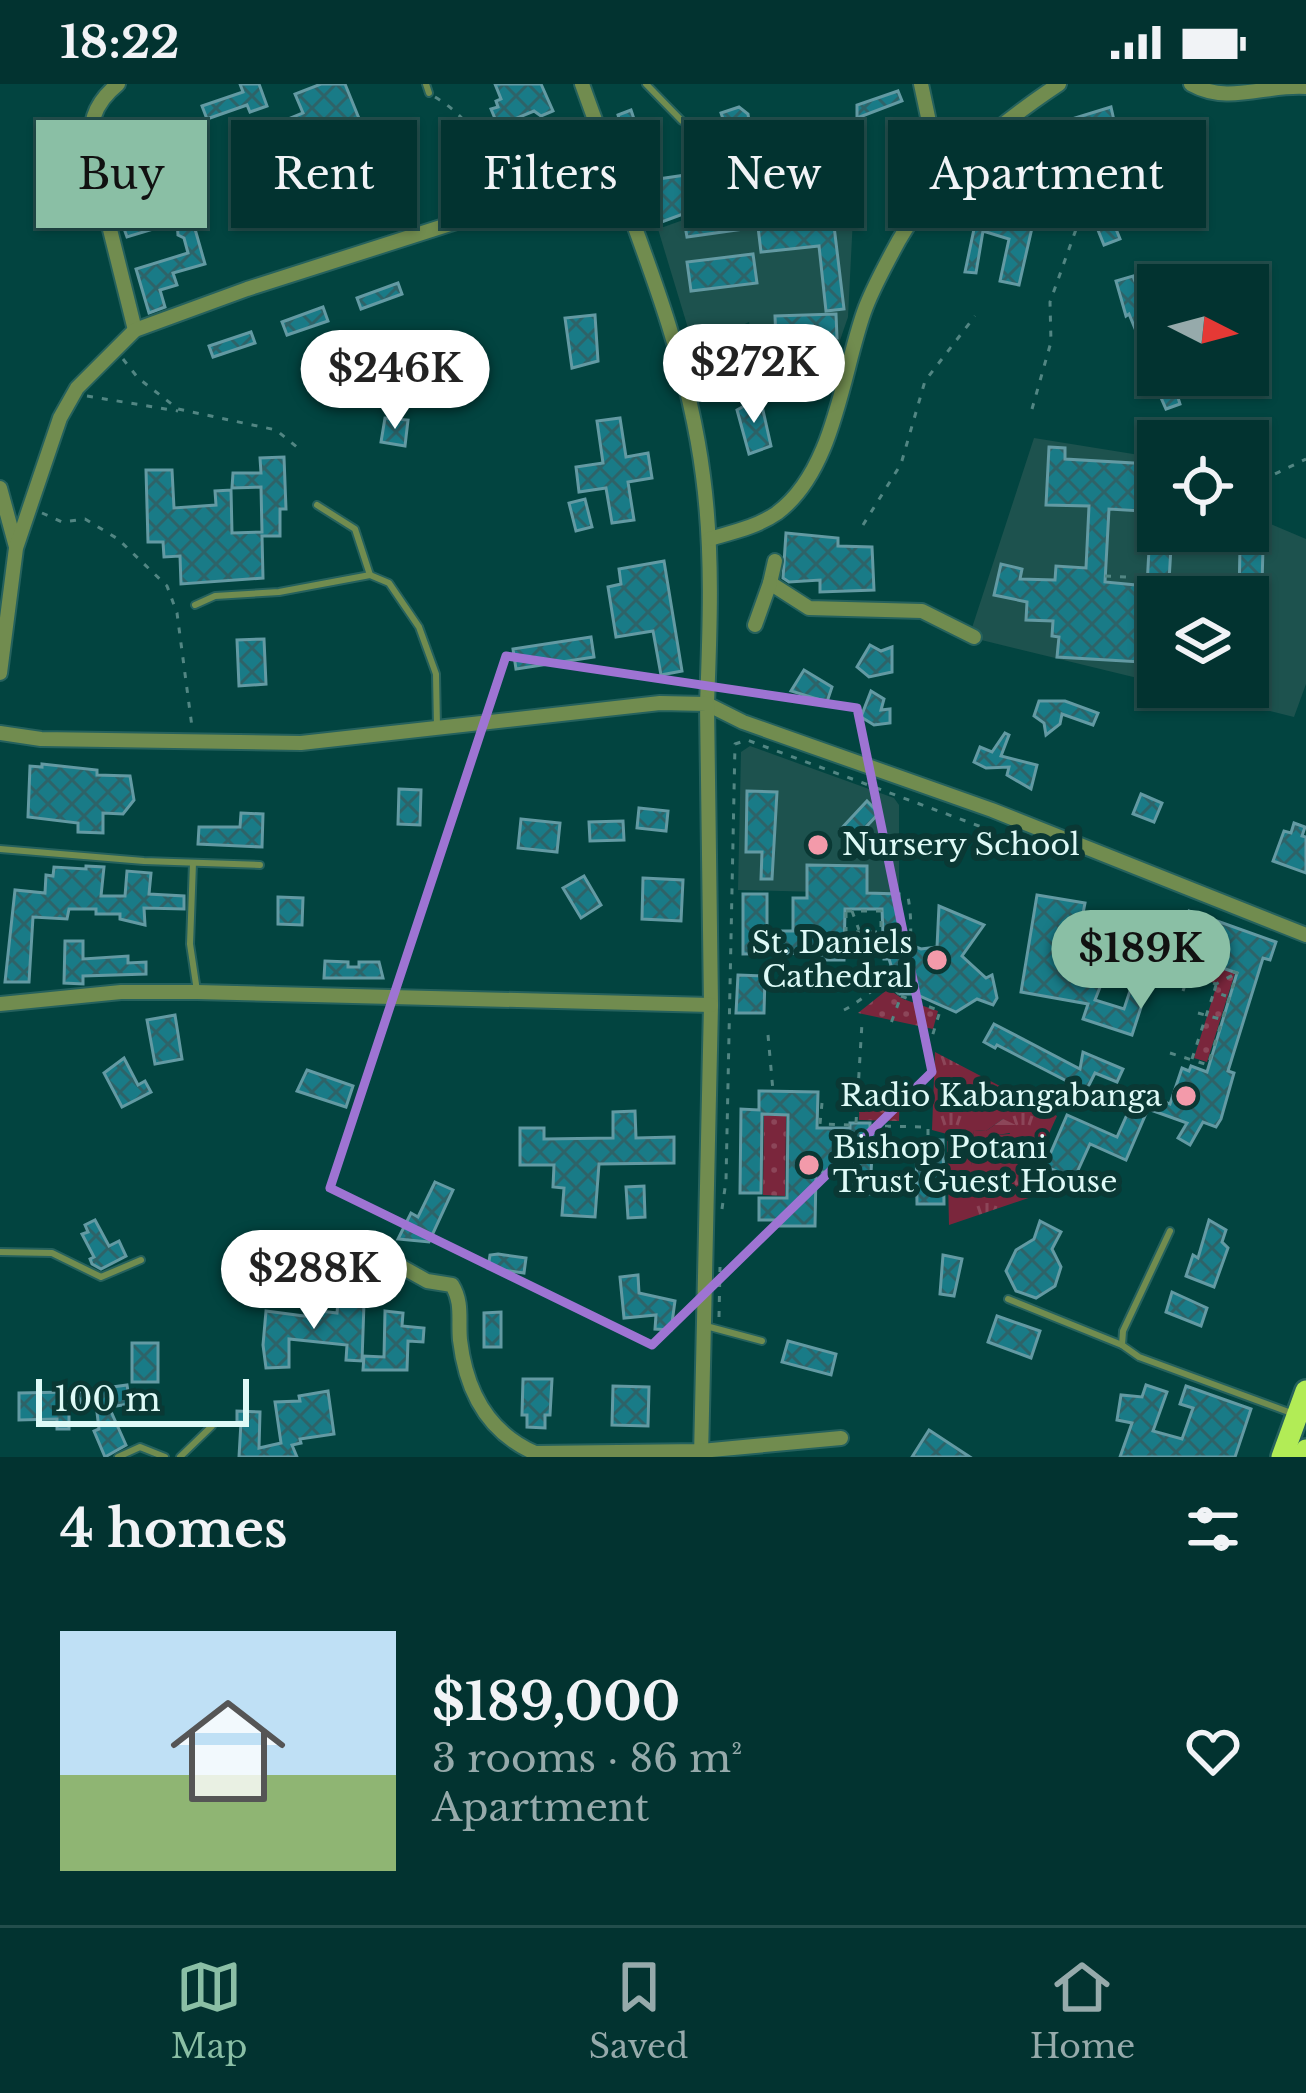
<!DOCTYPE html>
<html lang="en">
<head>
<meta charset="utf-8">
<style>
	:root { --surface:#023330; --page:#0c3b38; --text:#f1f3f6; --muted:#96aaab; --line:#234e4c; --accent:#8abfa5 }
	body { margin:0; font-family:"Libre Baskerville",serif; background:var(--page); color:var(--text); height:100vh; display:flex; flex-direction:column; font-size:45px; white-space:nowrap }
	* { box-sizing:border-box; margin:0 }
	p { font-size:39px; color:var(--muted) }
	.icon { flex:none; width:66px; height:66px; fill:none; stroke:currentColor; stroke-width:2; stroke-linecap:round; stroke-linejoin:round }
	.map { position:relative; height:1373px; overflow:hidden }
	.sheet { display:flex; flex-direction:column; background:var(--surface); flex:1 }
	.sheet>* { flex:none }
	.banner { position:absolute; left:36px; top:36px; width:1236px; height:108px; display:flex; gap:24px }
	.needle { width:78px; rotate:96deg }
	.tools { position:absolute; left:1137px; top:180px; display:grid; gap:24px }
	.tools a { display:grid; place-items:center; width:132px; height:132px; border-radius:0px; background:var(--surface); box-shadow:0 3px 9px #0004,0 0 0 3px var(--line); font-size:60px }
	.scale { position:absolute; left:36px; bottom:30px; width:213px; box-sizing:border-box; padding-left:12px; border:6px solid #defaf7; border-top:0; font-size:33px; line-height:42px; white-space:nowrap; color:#defaf7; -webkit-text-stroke:9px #0a3834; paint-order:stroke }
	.price { position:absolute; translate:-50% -102px; padding:0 27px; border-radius:42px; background:#fff; color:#222; font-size:39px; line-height:78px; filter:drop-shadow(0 3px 6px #0008) }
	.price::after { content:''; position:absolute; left:50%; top:72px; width:36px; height:27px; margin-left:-18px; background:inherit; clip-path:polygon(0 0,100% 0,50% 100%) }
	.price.on { background:var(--accent); color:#111 }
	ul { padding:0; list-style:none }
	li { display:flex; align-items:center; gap:36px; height:300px; padding:0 60px }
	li+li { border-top:3px solid var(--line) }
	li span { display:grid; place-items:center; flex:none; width:336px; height:240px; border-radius:0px; color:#555 }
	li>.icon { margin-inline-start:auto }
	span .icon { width:144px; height:144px; fill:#fffc; stroke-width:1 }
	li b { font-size:51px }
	h2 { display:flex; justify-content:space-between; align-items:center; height:144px; padding:0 60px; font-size:51px }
	.chip { padding:0 42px; border-radius:0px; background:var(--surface); box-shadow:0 3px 9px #0004,0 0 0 3px var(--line); font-size:42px; line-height:108px }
	.chip.on { background:var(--accent); color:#111 }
	.status { display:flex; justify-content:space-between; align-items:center; height:84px; padding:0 60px; background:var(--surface); direction:ltr }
	.status svg { height:33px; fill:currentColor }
	.menu { display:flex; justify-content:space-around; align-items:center; height:168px; border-top:3px solid var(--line); background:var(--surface); font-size:33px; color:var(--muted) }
	.menu a { display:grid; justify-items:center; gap:6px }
	.menu .on { color:var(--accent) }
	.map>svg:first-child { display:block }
	.built { fill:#1d524e }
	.grass { fill:url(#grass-tufts); fill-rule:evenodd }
	.forest { fill:url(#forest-firs) }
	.garden { fill:url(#garden-dots) }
	.building { fill:url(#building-cross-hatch); stroke:#639aa3; stroke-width:3 }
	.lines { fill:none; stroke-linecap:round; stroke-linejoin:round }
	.service-casing { stroke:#25615d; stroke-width:10 }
	.minor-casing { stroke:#25615d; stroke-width:18 }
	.trunk-casing { stroke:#25615d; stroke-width:26 }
	.path { stroke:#528683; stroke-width:3; stroke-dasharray:6 9; stroke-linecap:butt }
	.service { stroke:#718c4f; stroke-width:6 }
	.minor { stroke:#718c4f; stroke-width:14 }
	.trunk { stroke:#b2ec56; stroke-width:21 }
	.marked { fill:none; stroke:#9e74d3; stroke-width:9; stroke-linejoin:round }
	.poi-dot { fill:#f39aaa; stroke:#0a3834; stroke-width:4.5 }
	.labels { text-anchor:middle; stroke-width:12; stroke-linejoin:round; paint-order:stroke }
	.poi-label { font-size:30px; fill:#defaf7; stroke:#0a3834; text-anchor:start }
</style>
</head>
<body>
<div class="status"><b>18:22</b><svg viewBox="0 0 49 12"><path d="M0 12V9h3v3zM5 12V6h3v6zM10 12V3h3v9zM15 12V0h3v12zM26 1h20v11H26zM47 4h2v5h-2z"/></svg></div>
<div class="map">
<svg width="1306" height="1373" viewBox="0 0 1306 1373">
	<defs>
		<pattern id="grass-tufts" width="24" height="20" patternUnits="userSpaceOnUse" patternTransform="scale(3)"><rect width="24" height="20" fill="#7a263c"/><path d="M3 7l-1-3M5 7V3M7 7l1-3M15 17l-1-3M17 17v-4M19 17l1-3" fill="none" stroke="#8c4659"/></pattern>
		<pattern id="forest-firs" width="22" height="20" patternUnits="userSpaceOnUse" patternTransform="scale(3)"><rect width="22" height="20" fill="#7a263c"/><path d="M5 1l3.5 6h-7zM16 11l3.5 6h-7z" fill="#8c4659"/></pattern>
		<pattern id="garden-dots" width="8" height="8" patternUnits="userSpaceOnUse" patternTransform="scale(3)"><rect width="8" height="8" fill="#7a263c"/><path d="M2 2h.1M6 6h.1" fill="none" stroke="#8c4659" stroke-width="1.8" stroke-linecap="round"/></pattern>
		<pattern id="building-cross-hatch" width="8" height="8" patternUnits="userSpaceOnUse" patternTransform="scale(3)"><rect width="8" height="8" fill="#197b87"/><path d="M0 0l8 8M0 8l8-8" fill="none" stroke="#2e6368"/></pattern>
	</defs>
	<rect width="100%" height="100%" fill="#024440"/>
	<!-- built -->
	<g class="built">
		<polygon points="856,74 848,233 824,303 759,301 749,238 694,264 658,145"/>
		<polygon points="1034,354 1158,374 1158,447 1248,447 1248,418 1266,438 1306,455 1306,600 1294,633 1173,603 1248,603 1248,513 1158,513 1158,599 969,553"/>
		<polygon points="750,662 894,714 899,721 899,810 738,806 741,668"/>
	</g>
	<!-- grass -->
	<path class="grass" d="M 935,968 L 1057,1032 L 1035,1080 L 1067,1101 L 949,1141 L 947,1050 L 932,1046 ZM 1003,1035 L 1010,1050 L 997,1051 L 996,1059 L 1002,1068 L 1025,1067 L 1003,1080 L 971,1081 L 974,1046 L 986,1047 Z"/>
	<!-- forest -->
	<polygon class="forest" points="1003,1035 1016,1041 1016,1048 997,1051 996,1059 1002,1068 1012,1062 1025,1067 1025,1074 1022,1077 1006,1075 1001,1086 995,1088 971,1082 974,1046 986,1047"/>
	<!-- garden -->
	<g class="garden">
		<polygon points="1194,876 1235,889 1207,978 1194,974 1217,900 1190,891"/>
		<polygon points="888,905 903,915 938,927 933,945 858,929"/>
		<polygon points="860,1006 900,1007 899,1037 859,1036"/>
		<polygon points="764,1031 786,1032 785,1112 763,1111"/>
	</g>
	<!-- building -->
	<g class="building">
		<polygon points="240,0 259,0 267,22 250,28 247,21 207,35 202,22 243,8"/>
		<polygon points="321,0 345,0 360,37 315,57 313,53 290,60 297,78 273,90 254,49 303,29 295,10"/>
		<polygon points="495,0 541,0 553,27 541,32 534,27 512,36 523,64 541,56 547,71 527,79 531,88 515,94 505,70 509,68 491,25 498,23 496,17 501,15"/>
		<polygon points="898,7 902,17 857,34 857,21"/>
		<polygon points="739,23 748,30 750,44 729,53 721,29"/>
		<polygon points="1111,23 1115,41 1080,51 1075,34"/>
		<polygon points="631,26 639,50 643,49 658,95 699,89 698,86 715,77 741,71 758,114 793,111 794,121 831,117 844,225 826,227 819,162 761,168 758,143 687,153 683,130 656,140 634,89 618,31"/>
		<polygon points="821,53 828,71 804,81 793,62"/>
		<polygon points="379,61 383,73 376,75 382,93 354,101 352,93 341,97 335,79"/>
		<polygon points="1091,78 1101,104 1086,110 1076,85"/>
		<polygon points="166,125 170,140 127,153 122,139"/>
		<polygon points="978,126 1034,135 1019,201 1000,197 1009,155 983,147 976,189 965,188"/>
		<polygon points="1110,130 1120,155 1104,161 1094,136"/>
		<polygon points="191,131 205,180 173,189 177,201 160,206 165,223 149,229 136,185 188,169 184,154 178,151 177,137"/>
		<polygon points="753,170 757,199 691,207 687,178"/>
		<polygon points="1133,192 1151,240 1136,247 1129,230 1126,232 1116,197"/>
		<polygon points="398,199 402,210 361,225 357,214"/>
		<polygon points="323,223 328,237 287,251 282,238"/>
		<polygon points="836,230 837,254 776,257 775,232"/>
		<polygon points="595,231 598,277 572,284 565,234"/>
		<polygon points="251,248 255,259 213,273 209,262"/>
		<polygon points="737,264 748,294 727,305 712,272"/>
		<polygon points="1151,291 1171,291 1180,320 1166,325"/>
		<polygon points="760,313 771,362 749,370 737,326"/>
		<polygon points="385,334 408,336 405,362 381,358"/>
		<polygon points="620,334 626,373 648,369 652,394 628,398 634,436 612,439 606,404 579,408 576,383 603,379 597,337"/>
		<polygon points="1049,363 1065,364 1065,375 1150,380 1149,408 1158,409 1158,428 1109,425 1105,498 1147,502 1150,447 1172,447 1168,513 1158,513 1158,579 1057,573 1059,553 1052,552 1053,537 1026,536 1027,518 994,511 1001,480 1022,485 1020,495 1055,496 1056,482 1086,484 1089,422 1046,421"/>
		<polygon points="284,373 286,425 280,425 280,452 262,452 263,494 181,500 180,472 164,473 163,458 148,458 146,386 172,386 174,424 216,421 215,407 231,406 232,449 262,448 261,403 232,404 233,389 261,389 260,374"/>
		<polygon points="585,415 592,443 576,447 569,419"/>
		<polygon points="786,449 838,454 838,462 872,463 874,506 820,508 820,496 789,498 783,494"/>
		<polygon points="1240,463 1263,464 1261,536 1248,536 1248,513 1239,513"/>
		<polygon points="664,477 682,587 661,591 653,547 616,553 608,503 621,500 619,485"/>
		<polygon points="591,553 594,573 516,585 513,565"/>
		<polygon points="264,555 266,600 239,602 237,556"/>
		<polygon points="870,561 881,567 892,563 892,588 869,593 857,583"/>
		<polygon points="804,586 832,603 827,618 791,607"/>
		<polygon points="871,607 884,615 881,626 890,625 890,639 874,641 861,633"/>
		<polygon points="1039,617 1065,617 1098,629 1093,641 1062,630 1060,640 1046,651 1044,639 1034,632"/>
		<polygon points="1005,649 1009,651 1001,672 1037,681 1031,705 1007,691 1009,683 986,684 974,678 980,663 992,668"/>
		<polygon points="42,680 97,686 97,691 130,692 134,716 123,730 103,729 103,749 78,748 78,739 28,733 30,682 42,683"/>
		<polygon points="399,705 421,706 420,741 398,740"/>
		<polygon points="747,707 777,708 772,795 761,795 762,768 746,768"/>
		<polygon points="1141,710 1162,719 1154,738 1133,730"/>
		<polygon points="867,717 879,729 852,758 840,746"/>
		<polygon points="639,724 668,727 666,747 637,744"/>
		<polygon points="241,729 263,730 262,763 198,760 199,743 240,743"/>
		<polygon points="521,735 560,739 557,768 518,764"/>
		<polygon points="623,737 624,756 590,757 589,738"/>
		<polygon points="1294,739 1305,743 1302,752 1306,753 1306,789 1273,777 1284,747 1291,749"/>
		<polygon points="807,781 867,782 867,809 899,810 898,856 921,865 937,863 939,822 984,841 962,872 986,894 992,891 997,914 993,921 977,915 956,928 915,910 900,910 889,875 884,875 882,825 845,825 844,876 821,876 821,869 743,870 743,810 767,810 767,847 793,847 793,814 807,814"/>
		<polygon points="86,782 104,783 101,812 125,812 127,787 151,789 149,810 184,812 184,825 144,824 145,841 120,835 120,830 96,830 96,825 69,825 67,835 33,833 29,898 5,898 15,806 45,809 46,791 53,792 54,783 86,785"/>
		<polygon points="584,792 601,821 581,834 563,804"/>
		<polygon points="643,794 683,796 681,837 642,835"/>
		<polygon points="1037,811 1085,819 1079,850 1115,865 1095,916 1124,925 1151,843 1180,852 1189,827 1276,858 1270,876 1263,874 1228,987 1234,989 1221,1035 1216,1043 1203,1038 1190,1061 1178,1054 1187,1039 1148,1025 1126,1076 1090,1060 1074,1095 1045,1082 1067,1031 1117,1053 1138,1006 1170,1020 1182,984 1189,987 1191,982 1207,988 1237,889 1193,874 1188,890 1155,880 1132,951 1083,935 1088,920 1021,908"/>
		<polygon points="278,813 303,814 302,841 278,840"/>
		<polygon points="65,857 83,857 83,875 128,872 128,879 146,878 146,890 83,892 83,900 64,899"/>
		<polygon points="325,877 348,878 348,883 359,883 359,878 379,878 383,894 324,894"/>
		<polygon points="738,891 765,892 764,929 736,929"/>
		<polygon points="175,931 182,975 155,980 147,936"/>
		<polygon points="994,940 1080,985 1083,968 1123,985 1117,998 1095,989 1086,1007 997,961 995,964 984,958"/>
		<polygon points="124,974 138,1001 145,997 151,1008 122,1023 104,989"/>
		<polygon points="307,986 353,1002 346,1023 297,1007"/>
		<polygon points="759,1007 818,1008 817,1044 850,1044 850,1039 870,1039 870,1046 888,1047 888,1069 872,1069 870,1110 847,1109 848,1088 816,1088 815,1142 775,1142 775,1136 759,1136 759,1114 787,1114 788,1031 762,1030 761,1109 740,1109 741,1025 759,1026"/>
		<polygon points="635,1027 636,1054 674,1053 674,1079 599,1080 595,1133 562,1131 564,1104 553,1103 554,1081 520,1081 520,1044 544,1044 544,1055 613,1054 613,1028"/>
		<polygon points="916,1056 943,1056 944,1120 917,1120"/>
		<polygon points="435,1098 453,1106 429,1158 398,1155 411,1129 418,1133"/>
		<polygon points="644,1102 645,1133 628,1134 626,1103"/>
		<polygon points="95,1136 109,1162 119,1157 126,1172 101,1185 92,1180 90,1175 94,1173 82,1150 88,1148 85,1141"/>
		<polygon points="1209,1136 1226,1146 1222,1158 1228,1164 1214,1203 1186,1192 1193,1171 1198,1174"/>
		<polygon points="1040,1137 1061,1148 1052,1165 1061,1183 1055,1202 1036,1214 1016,1207 1006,1187 1016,1166 1034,1155"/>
		<polygon points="357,1153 359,1193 336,1194 335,1154"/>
		<polygon points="498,1170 526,1174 524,1189 488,1184 490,1171"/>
		<polygon points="943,1171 962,1175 954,1212 940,1210"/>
		<polygon points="638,1191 639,1209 675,1217 671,1246 655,1245 656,1231 624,1234 620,1193"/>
		<polygon points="1172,1208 1207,1224 1201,1242 1166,1228"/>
		<polygon points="338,1218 364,1219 362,1277 346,1276 347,1261 289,1255 289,1283 266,1284 263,1261 266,1227 312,1233 312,1226 337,1229"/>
		<polygon points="385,1227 403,1229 402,1242 424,1244 423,1258 408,1257 407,1286 363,1286 364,1272 384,1273"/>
		<polygon points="501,1228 501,1263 484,1263 484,1229"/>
		<polygon points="997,1232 1040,1247 1031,1274 988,1258"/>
		<polygon points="788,1257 836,1270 831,1291 782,1278"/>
		<rect x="132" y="1259" width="26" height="39"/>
		<polygon points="523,1295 552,1295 550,1331 545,1331 545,1344 527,1343 527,1331 522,1331"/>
		<polygon points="127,1301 130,1320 109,1323 126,1361 105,1373 94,1347 99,1345 96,1320 82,1320 76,1308"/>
		<polygon points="1146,1301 1167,1308 1153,1347 1182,1355 1193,1324 1180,1320 1186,1302 1251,1325 1235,1373 1120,1373 1132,1339 1117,1336 1121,1311 1142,1313"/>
		<polygon points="613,1302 649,1303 648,1342 612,1341"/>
		<polygon points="328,1307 334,1350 300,1355 301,1359 292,1361 297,1373 239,1373 241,1338 237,1338 237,1327 260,1328 259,1364 281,1359 275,1318 300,1317 299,1312"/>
		<polygon points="69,1308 69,1345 57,1345 57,1335 19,1336 19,1309"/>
		<polygon points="929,1346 970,1373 912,1373"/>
	</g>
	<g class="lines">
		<!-- service casing -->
		<g class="service-casing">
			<g id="service">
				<polyline points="426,0 429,9"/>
				<polyline points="646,0 682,37"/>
				<polyline points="317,421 355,445 370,491"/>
				<polyline points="195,521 215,512 279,508 370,491 389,499 419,543 436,590 437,643"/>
				<polyline points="0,765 144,777 260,781"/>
				<polyline points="193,779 190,860 197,907"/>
				<polyline points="1170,1147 1123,1247 1122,1261 1139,1273 1294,1330"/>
				<polyline points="0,1168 52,1169 101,1193 141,1176"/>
				<polyline points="1008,1215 1122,1261"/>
				<polyline points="706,1242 762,1257"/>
				<polyline points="118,1373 140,1363 165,1373"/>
				<polyline points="180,1373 212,1342"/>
			</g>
		</g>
		<!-- minor casing -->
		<g class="minor-casing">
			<g id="minor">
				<path d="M 118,0 C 92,21 89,40 92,73 L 135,246"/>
				<path d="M 582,0 C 627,128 686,257 703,392 C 713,467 710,544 707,620 L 743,638 L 992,726 L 1306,851"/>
				<polyline points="921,0 942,99"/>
				<path d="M 1191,0 C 1229,21 1265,0 1306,3"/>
				<polyline points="0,404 16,463"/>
				<path d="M 709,455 C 733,448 757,443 777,429 C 834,387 842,290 864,228 C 871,208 882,188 892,169 C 929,97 993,44 1059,0"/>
				<polyline points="775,477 770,499 809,524 922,527 974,553"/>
				<polyline points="755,541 770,499"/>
				<polyline points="0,589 16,464 60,334 77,304 135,246 247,205 613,88"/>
				<polyline points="0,649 41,655 301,659 660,619 707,620 711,921 701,1373"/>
				<polyline points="0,920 121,908 197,908 711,921"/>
				<path d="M 402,1183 L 427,1197 L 452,1201 C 463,1219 458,1236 460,1256 C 466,1307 487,1348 535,1369 L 701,1367 L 841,1354"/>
			</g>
		</g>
		<!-- trunk casing -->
		<g class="trunk-casing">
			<g id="trunk">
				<polyline points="1282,1373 1306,1307"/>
				<polyline points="1303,1373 1306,1366"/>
			</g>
		</g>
		<!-- path -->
		<g class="path">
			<path d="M 435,13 C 469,33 497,72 490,112"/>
			<polyline points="123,275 138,294 178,325 276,346 298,364"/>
			<polyline points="87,312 178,327"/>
			<polyline points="1032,325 1051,258 1050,218 1079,137"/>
			<polyline points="1248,403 1306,375"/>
			<polyline points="42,429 62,438 85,435 118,455 167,502 177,529 192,643"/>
			<polyline points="863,441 901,380 925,297 975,232"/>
			<polyline points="1105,492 1147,494"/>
			<rect x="846" y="827" width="35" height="21"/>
			<polyline points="852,827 859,846"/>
			<polyline points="1191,892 1199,894 1194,877"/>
			<polyline points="1199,894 1216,900 1235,890"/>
			<polyline points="884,896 901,912 890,942"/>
			<polyline points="1216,901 1214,908 1226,912"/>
			<polyline points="901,912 940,927 932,953"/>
			<path d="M 844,926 C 860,918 894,890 904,876 C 914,861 911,825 907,808"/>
			<polyline points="1198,929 1220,935"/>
			<polyline points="768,951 773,1007"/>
			<polyline points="1170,969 1208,981 1237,889 1194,875 1183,907"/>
			<polyline points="1192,975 1214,908"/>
			<polyline points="822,1019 820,1040 850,1041"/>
			<polyline points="856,1039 862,939"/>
			<polyline points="870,1042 928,1043 928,1051"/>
			<polyline points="722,1125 726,1097 735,660 747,656 987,745"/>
			<polyline points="719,1233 720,1183"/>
		</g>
		<!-- service -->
		<use href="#service" class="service"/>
		<!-- minor -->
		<use href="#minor" class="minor"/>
		<!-- trunk -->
		<use href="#trunk" class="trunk"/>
	</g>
	<!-- marked area -->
	<path class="marked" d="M 506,572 L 857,624 L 932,988 L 652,1261 L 330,1104 Z"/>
	<!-- markers -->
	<g class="poi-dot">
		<circle cx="818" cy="761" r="12"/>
		<circle cx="937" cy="876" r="12"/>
		<circle cx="1186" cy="1012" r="12"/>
		<circle cx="809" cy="1081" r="12"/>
	</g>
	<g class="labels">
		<!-- poi labels -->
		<g class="poi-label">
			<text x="842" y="771">Nursery School</text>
			<text x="913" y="869" text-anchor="end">St. Daniels<tspan x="913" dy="34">Cathedral</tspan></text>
			<text x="1162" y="1022" text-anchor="end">Radio Kabangabanga</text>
			<text x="833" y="1074">Bishop Potani<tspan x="833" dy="34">Trust Guest House</tspan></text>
		</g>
	</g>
</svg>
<div class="tools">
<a><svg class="needle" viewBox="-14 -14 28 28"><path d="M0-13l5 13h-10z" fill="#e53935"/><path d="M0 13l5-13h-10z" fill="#96aaab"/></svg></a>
<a><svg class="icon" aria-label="locate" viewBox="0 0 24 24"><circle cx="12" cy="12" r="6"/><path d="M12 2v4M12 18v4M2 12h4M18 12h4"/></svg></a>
<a><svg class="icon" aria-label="layers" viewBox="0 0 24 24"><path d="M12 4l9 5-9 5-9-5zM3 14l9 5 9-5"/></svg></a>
</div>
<div class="scale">100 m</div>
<b class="price" style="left:754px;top:342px">$272K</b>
<b class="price" style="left:395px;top:348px">$246K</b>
<b class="price on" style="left:1141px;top:928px">$189K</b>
<b class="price" style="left:314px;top:1248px">$288K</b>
<div class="banner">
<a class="chip on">Buy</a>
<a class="chip">Rent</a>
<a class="chip">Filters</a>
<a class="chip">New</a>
<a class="chip">Apartment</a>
</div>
</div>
<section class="sheet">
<h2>4 homes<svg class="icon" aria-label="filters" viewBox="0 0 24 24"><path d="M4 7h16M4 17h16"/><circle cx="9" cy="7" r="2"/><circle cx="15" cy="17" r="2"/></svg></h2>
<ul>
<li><span style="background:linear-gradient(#bfe0f5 60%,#8fb573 0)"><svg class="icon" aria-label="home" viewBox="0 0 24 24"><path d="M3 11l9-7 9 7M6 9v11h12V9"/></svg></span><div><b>$189,000</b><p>3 rooms · 86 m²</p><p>Apartment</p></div><svg class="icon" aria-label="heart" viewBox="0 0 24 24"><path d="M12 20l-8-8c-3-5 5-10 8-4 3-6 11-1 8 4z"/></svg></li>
</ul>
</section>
<nav class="menu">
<a class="on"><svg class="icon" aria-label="map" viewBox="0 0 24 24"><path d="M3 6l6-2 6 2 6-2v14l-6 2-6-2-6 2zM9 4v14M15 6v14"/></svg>Map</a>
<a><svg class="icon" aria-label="saved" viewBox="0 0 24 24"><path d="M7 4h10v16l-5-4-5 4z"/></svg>Saved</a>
<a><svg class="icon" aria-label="home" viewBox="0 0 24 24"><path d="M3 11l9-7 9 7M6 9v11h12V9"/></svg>Home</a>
</nav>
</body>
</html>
